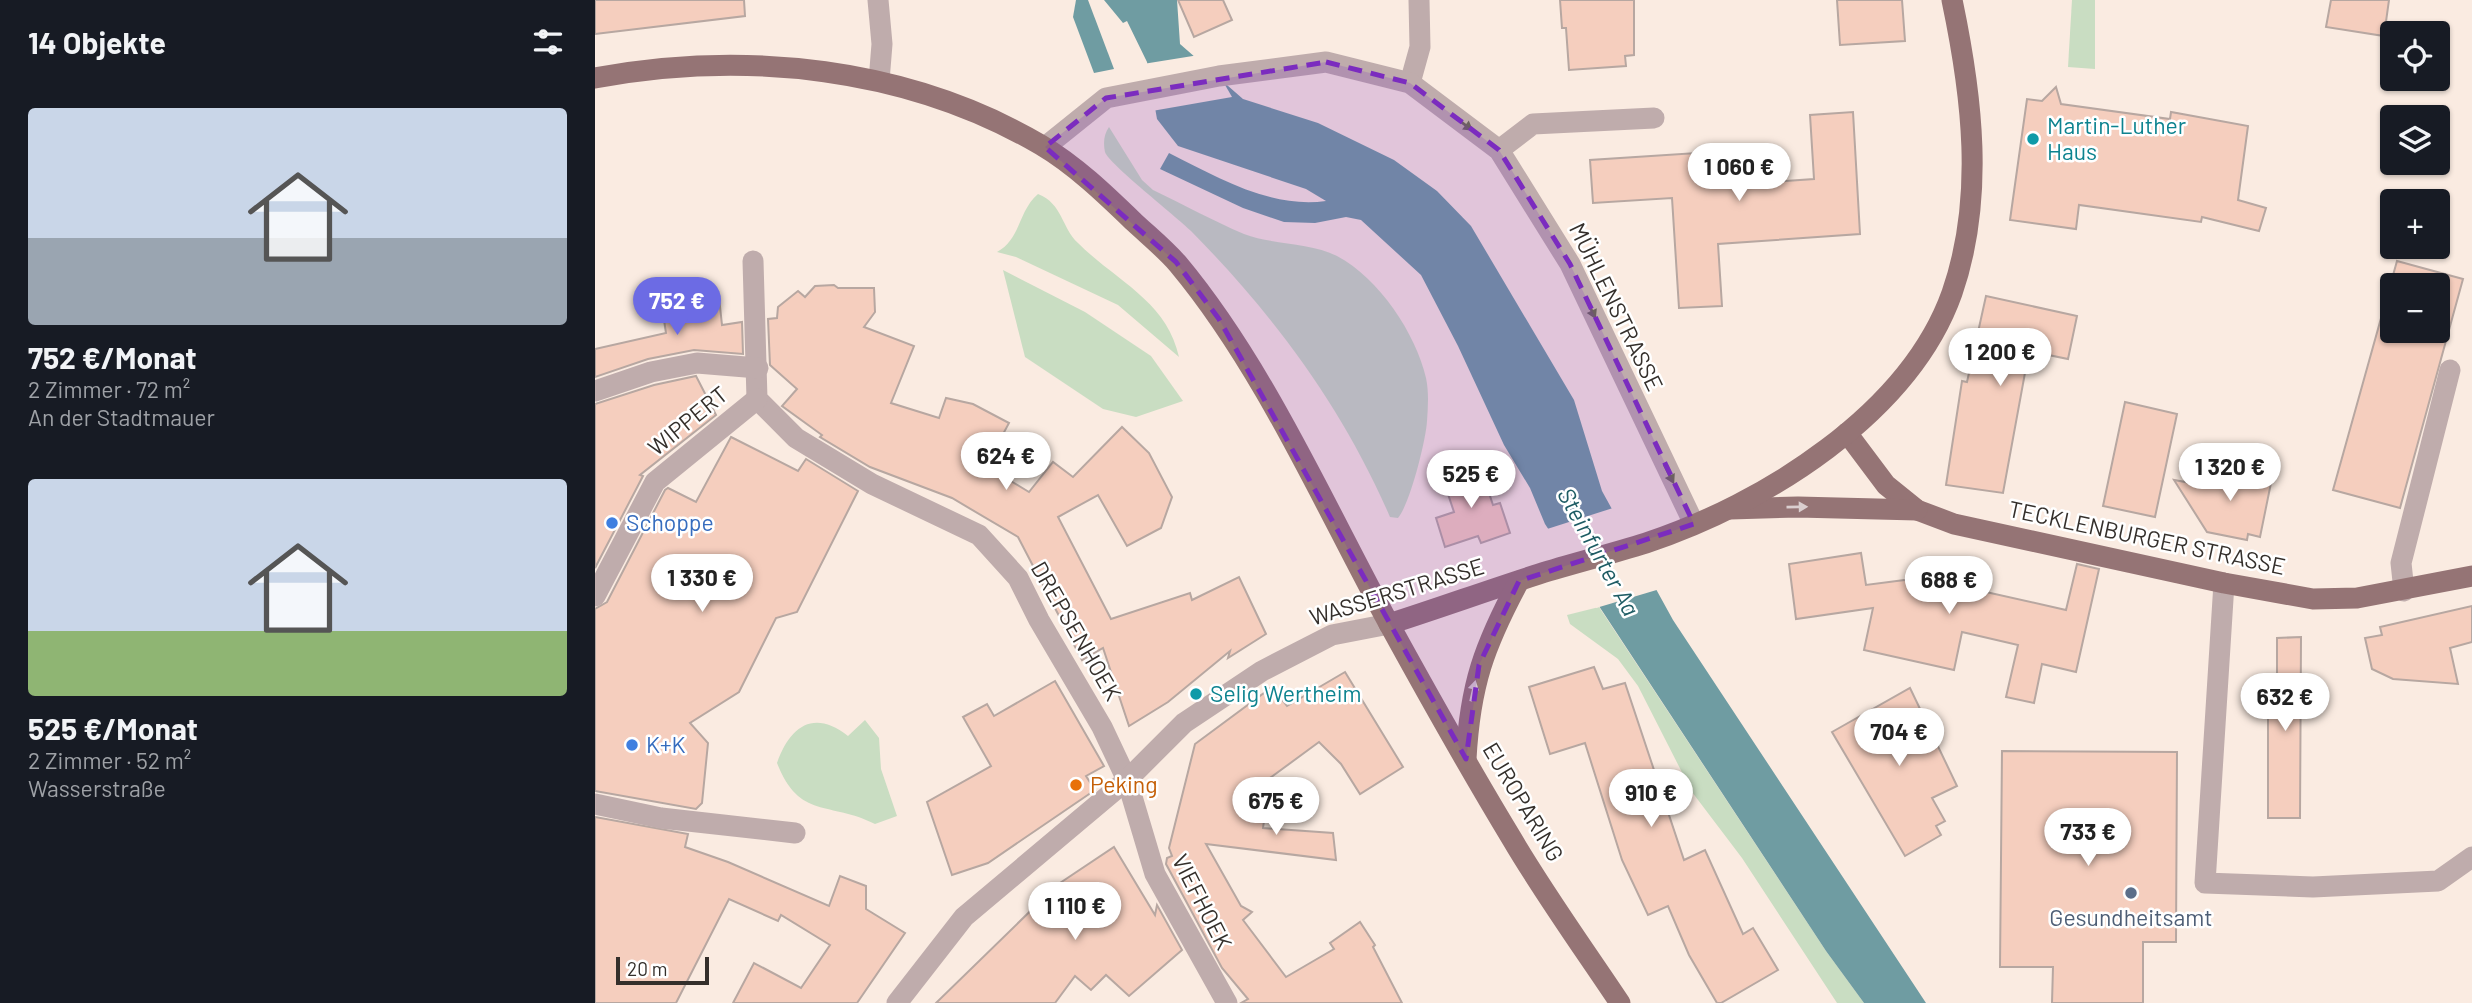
<!DOCTYPE html>
<html lang="de">
<head>
<meta charset="utf-8">
<style>
	:root { --surface:#171b24; --page:#20242c; --text:#f1f3f6; --muted:#9ea1a6; --accent:#6c6be4 }
	body { margin:0; font-family:Barlow,sans-serif; background:var(--page); color:var(--text); height:100vh; display:flex; flex-direction:column; font-size:26px; white-space:nowrap }
	* { box-sizing:border-box; margin:0 }
	p { font-size:23px; color:var(--muted) }
	.icon { flex:none; width:38px; height:38px; fill:none; stroke:currentColor; stroke-width:2; stroke-linecap:round; stroke-linejoin:round }
	.map { position:relative; flex:1; overflow:hidden }
	.drawer { display:flex; flex-direction:column; background:var(--surface); width:595px }
	.drawer>* { flex:none }
	.fabs { position:absolute; left:1785px; top:21px; display:grid; gap:14px }
	.fabs a { display:grid; place-items:center; width:70px; height:70px; border-radius:7px; background:var(--surface); box-shadow:0 2px 5px #0004; font-size:35px }
	.scale { position:absolute; left:21px; bottom:18px; width:93px; box-sizing:border-box; padding-left:7px; border:4px solid #342f2b; border-top:0; font-size:19px; line-height:24px; white-space:nowrap; color:#342f2b; -webkit-text-stroke:5px #fff; paint-order:stroke }
	.price { position:absolute; translate:-50% -60px; padding:0 16px; border-radius:24px; background:#fff; color:#222; font-size:23px; line-height:46px; filter:drop-shadow(0 2px 4px #0008) }
	.price::after { content:''; position:absolute; left:50%; top:42px; width:21px; height:16px; margin-left:-10px; background:inherit; clip-path:polygon(0 0,100% 0,50% 100%) }
	.price.on { background:var(--accent); color:#fff }
	ul { padding:0; list-style:none }
	li { display:grid; align-content:center; gap:14px; height:371px; padding:0 28px }
	li span { display:grid; place-items:center; height:217px; border-radius:7px; color:#555 }
	li>.icon { margin-inline-start:auto }
	span .icon { width:126px; height:126px; fill:#fffc; stroke-width:1 }
	li b { font-size:30px }
	h2 { display:flex; justify-content:space-between; align-items:center; height:84px; padding:0 28px; font-size:30px }
	main { display:flex; flex:1; min-height:0 }
	.map>svg:first-child { display:block }
	.green { fill:#c9ddc2 }
	.water { fill:#6f9ca2 }
	.pier { fill:#faebe1 }
	.building { fill:#f5cebe; stroke:#b7a7a1; stroke-width:2; fill-rule:evenodd }
	.lines { fill:none; stroke-linecap:round; stroke-linejoin:round }
	.minor { stroke:#bfacac; stroke-width:21 }
	.major { stroke:#957475; stroke-width:21 }
	.oneway { fill:#6c615f }
	.oneway2 { fill:#dacecf }
	.marked { fill:#7b2cbf; fill-opacity:0.2; stroke:#7b2cbf; stroke-width:5; stroke-dasharray:14 9; stroke-linejoin:round }
	.culture-dot { fill:#0f9aa8; stroke:#fff; stroke-width:2.5 }
	.shop-dot { fill:#3f7fe0; stroke:#fff; stroke-width:2.5 }
	.food-dot { fill:#e8710a; stroke:#fff; stroke-width:2.5 }
	.service-dot { fill:#5c6f8a; stroke:#fff; stroke-width:2.5 }
	.labels { text-anchor:middle; stroke-width:5; stroke-linejoin:round; paint-order:stroke }
	.culture-label { font-size:23px; fill:#0d838f; stroke:#fff; text-anchor:start }
	.street-label { font-size:23px; fill:#342f2b; stroke:#fff }
	.shop-label { font-size:23px; fill:#366cbe; stroke:#fff; text-anchor:start }
	.food-label { font-size:23px; fill:#c56008; stroke:#fff; text-anchor:start }
	.service-label { font-size:23px; fill:#4e5e75; stroke:#fff }
	.water-label { font-size:24px; font-style:italic; fill:#1e5c64; stroke:#fff }
</style>
</head>
<body>
<main>
<section class="drawer">
<h2>14 Objekte<svg class="icon" aria-label="filters" viewBox="0 0 24 24"><path d="M4 7h16M4 17h16"/><circle cx="9" cy="7" r="2"/><circle cx="15" cy="17" r="2"/></svg></h2>
<ul>
<li><span style="background:linear-gradient(#c9d6e8 60%,#9aa5b1 0)"><svg class="icon" aria-label="home" viewBox="0 0 24 24"><path d="M3 11l9-7 9 7M6 9v11h12V9"/></svg></span><div><b>752 €/Monat</b><p>2 Zimmer · 72 m²</p><p>An der Stadtmauer</p></div></li>
<li><span style="background:linear-gradient(#c9d6e8 70%,#8fb573 0)"><svg class="icon" aria-label="home" viewBox="0 0 24 24"><path d="M3 11l9-7 9 7M6 9v11h12V9"/></svg></span><div><b>525 €/Monat</b><p>2 Zimmer · 52 m²</p><p>Wasserstraße</p></div></li>
</ul>
</section>
<div class="map">
<svg width="1877" height="1003" viewBox="0 0 1877 1003">
	<rect width="100%" height="100%" fill="#faebe1"/>
	<!-- green -->
	<g class="green">
		<polygon points="1477,0 1500,0 1500,69 1473,67"/>
		<path d="M 514,127 L 547,180 L 558,190 C 588,204 618,221 649,234 C 678,245 715,242 742,256 C 784,278 821,334 831,378 C 834,392 833,407 832,421 C 831,440 815,504 803,518 L 795,517 C 748,408 679,315 596,231 C 582,217 513,163 510,152 C 508,143 509,134 514,127 Z"/>
		<path d="M 443,194 C 468,204 466,227 483,243 C 521,281 572,301 584,357 L 523,305 L 421,257 L 402,252 C 426,239 423,211 443,194 Z"/>
		<polygon points="408,270 490,312 556,356 588,401 541,417 508,409 430,357"/>
		<polygon points="1004,607 1231,951 1269,1003 1242,1003 1147,858 1097,792 1043,686 1023,659 975,624 972,615"/>
		<path d="M 270,720 L 284,738 L 286,769 L 302,816 L 280,824 C 235,801 204,820 182,763 C 195,726 219,709 253,736 Z"/>
	</g>
	<!-- water -->
	<g class="water">
		<polygon points="481,0 493,0 519,69 499,73 478,17"/>
		<path d="M 509,0 L 582,0 L 585,44 L 648,99 L 723,123 L 799,160 L 842,191 L 876,226 L 979,400 L 1007,491 L 1078,620 L 1331,1003 L 1269,1003 L 1231,951 L 950,524 L 935,488 L 909,445 L 863,346 L 826,275 L 766,220 L 751,217 L 720,223 L 689,222 L 648,208 L 565,169 L 574,153 C 622,177 676,209 731,201 L 711,189 L 583,146 L 562,119 L 552,62 L 532,21 L 528,23 Z"/>
	</g>
	<!-- pier -->
	<g class="pier">
		<polygon points="604,55 622,71 637,97 557,111 548,64"/>
		<polygon points="1018,508 1065,589 1001,608 949,530"/>
	</g>
	<!-- building -->
	<g class="building">
		<polygon points="0,0 149,0 150,16 0,34"/>
		<polygon points="583,0 628,0 637,20 599,37"/>
		<polygon points="965,0 1039,0 1039,55 1030,56 1031,66 974,70 971,28 967,28"/>
		<polygon points="1242,0 1307,0 1310,41 1245,45"/>
		<polygon points="1736,0 1794,0 1789,36 1731,27"/>
		<polygon points="1461,87 1466,104 1575,119 1576,112 1653,126 1643,200 1671,208 1664,231 1607,217 1606,222 1484,205 1481,229 1415,220 1432,99 1447,101"/>
		<polygon points="1258,112 1265,234 1123,244 1127,306 1084,308 1077,198 998,203 995,160 1117,152 1119,186 1219,179 1215,115"/>
		<path d="M 1802,261 L 1868,279 L 1805,508 L 1738,490 ZM 1797,285 L 1843,285 L 1843,331 L 1797,331 Z"/>
		<polygon points="239,285 243,288 279,288 280,312 269,327 319,346 296,403 344,418 351,398 378,404 414,423 391,466 434,492 458,462 478,477 527,427 554,453 577,497 566,528 532,546 503,495 463,517 516,619 595,593 597,600 644,577 671,634 633,658 635,651 573,702 534,726 508,648 487,660 423,537 357,498 275,467 225,437 227,435 187,406 202,389 175,365 173,319 182,318 183,307 203,291 210,297 220,286"/>
		<polygon points="1391,296 1482,316 1473,359 1434,351 1408,493 1351,485 1367,381 1372,382"/>
		<polygon points="124,297 127,325 147,322 148,354 99,350 53,359 0,377 0,349 71,333 67,307"/>
		<polygon points="101,376 121,415 45,475 48,476 0,568 0,404 59,385"/>
		<polygon points="1530,402 1582,414 1560,517 1508,506"/>
		<polygon points="136,437 203,471 211,459 263,491 202,612 181,618 144,692 95,723 113,743 107,803 101,809 0,791 0,609 12,602 70,490 73,488 101,502"/>
		<polygon points="885,466 898,505 905,503 915,533 886,543 883,536 850,547 841,518 859,512 848,479"/>
		<polygon points="1622,467 1677,478 1665,537 1653,534 1652,540 1612,532 1579,480 1618,487"/>
		<polygon points="1266,553 1271,585 1317,579 1320,566 1394,582 1391,592 1471,610 1482,564 1504,569 1481,672 1447,664 1439,703 1411,697 1423,645 1367,632 1359,670 1269,650 1278,608 1201,619 1194,564"/>
		<polygon points="1877,606 1877,642 1855,648 1863,684 1798,679 1777,669 1770,638 1787,635 1785,627"/>
		<polygon points="1706,637 1705,818 1673,818 1673,687 1682,687 1682,638"/>
		<polygon points="999,667 1008,689 1030,683 1089,860 1110,850 1148,934 1158,928 1183,970 1126,1003 1122,1003 1094,955 1073,906 1053,915 1027,860 990,743 955,754 934,687"/>
		<polygon points="750,672 808,767 765,794 746,764 724,742 675,778 663,811 670,814 668,828 738,833 741,860 611,844 646,906 657,912 648,920 691,977 739,949 735,943 765,922 780,945 778,947 807,1003 646,1003 653,999 627,968 571,864 572,858 577,856 574,848 600,744 677,687 692,706"/>
		<polygon points="460,681 509,766 491,776 500,790 393,863 357,875 332,802 396,766 368,717 392,704 399,716"/>
		<polygon points="1315,688 1362,786 1337,798 1350,821 1341,826 1346,835 1310,856 1237,732"/>
		<polygon points="1407,751 1582,752 1581,942 1548,942 1548,1003 1457,1003 1458,967 1405,967"/>
		<polygon points="0,817 93,834 90,847 133,862 234,906 245,876 271,886 271,909 310,933 262,1003 138,1003 159,963 206,988 235,945 186,915 183,921 134,899 81,1003 0,1003"/>
		<polygon points="519,847 560,915 562,905 587,950 534,996 511,975 496,990 480,976 460,1003 341,1003 462,885"/>
	</g>
	<g class="lines">
		<!-- minor -->
		<g class="minor">
			<polyline points="283,0 287,44 284,81"/>
			<polyline points="815,83 825,47 824,0"/>
			<polyline points="450,147 511,98 624,76 731,62 815,83 904,150 975,264 1099,524"/>
			<polyline points="904,150 938,124 1059,118"/>
			<polyline points="158,261 162,399 201,438 277,484 384,535 423,578 444,620 507,727 532,780 560,874 632,1003"/>
			<polyline points="0,391 56,372 102,363 163,368"/>
			<polyline points="1629,583 1610,883 1718,887 1843,881 1877,857"/>
			<polyline points="1809,591 1806,563 1855,370"/>
			<polyline points="0,596 60,482 162,399"/>
			<polyline points="0,804 66,818 200,833"/>
			<polyline points="302,1003 369,917 532,780 589,723 667,671 737,635 794,624"/>
		</g>
		<!-- major -->
		<g class="major">
			<path d="M 0,78 C 151,50 313,67 446,145 C 480,165 511,195 539,222 C 554,236 570,249 583,264 C 669,367 729,505 793,622 C 833,695 874,768 917,839 C 950,895 989,949 1025,1003"/>
			<polyline points="1252,433 1291,485 1322,510 1359,524 1629,583 1718,599 1762,598 1877,576"/>
			<polyline points="1135,509 1203,507 1322,510"/>
			<path d="M 794,624 C 844,608 894,590 944,574 C 980,563 1016,554 1051,543 C 1169,504 1314,414 1357,293 C 1390,198 1377,95 1357,0"/>
			<path d="M 871,759 C 875,685 889,646 924,581"/>
		</g>
	</g>
	<!-- one-way arrows -->
	<defs><path id="oneway-solid" d="M-6-.8H1V-3.2L6.5 0L1 3.2V.8H-6Z" transform="scale(1.75)"/></defs>
	<g class="oneway">
		<use href="#oneway-solid" transform="translate(869 124) rotate(37)"/>
		<use href="#oneway-solid" transform="translate(996 309) rotate(65)"/>
		<use href="#oneway-solid" transform="translate(1074 474) rotate(63)"/>
	</g>
	<g class="oneway2">
		<use href="#oneway-solid" transform="translate(1202 507) rotate(-1)"/>
		<use href="#oneway-solid" transform="translate(878 691) rotate(-77)"/>
	</g>
	<!-- marked area -->
	<path class="marked" d="M 731,62 L 815,83 L 904,150 L 975,264 L 1099,524 L 924,581 L 884,665 L 871,759 L 624,319 L 581,262 L 450,147 L 511,98 Z"/>
	<!-- markers -->
	<g class="culture-dot">
		<circle cx="1438" cy="139" r="7"/>
		<circle cx="601" cy="694" r="7"/>
	</g>
	<g class="shop-dot">
		<circle cx="17" cy="523" r="7"/>
		<circle cx="37" cy="745" r="7"/>
	</g>
	<circle class="food-dot" cx="481" cy="785" r="7"/>
	<circle class="service-dot" cx="1536" cy="893" r="7"/>
	<g class="labels">
		<!-- culture labels -->
		<g class="culture-label">
			<text x="1452" y="134">Martin-Luther<tspan x="1452" dy="26">Haus</tspan></text>
			<text x="615" y="702">Selig Wertheim</text>
		</g>
		<!-- street labels -->
		<g class="street-label">
			<text transform="translate(1021 307) rotate(64)" y="8">MÜHLENSTRASSE</text>
			<text transform="translate(93 421) rotate(-39)" y="8">WIPPERT</text>
			<text transform="translate(1552 538) rotate(12)" y="8">TECKLENBURGER STRASSE</text>
			<text transform="translate(802 592) rotate(-17)" y="8">WASSERSTRASSE</text>
			<text transform="translate(481 631) rotate(60)" y="8">DREPSENHOEK</text>
			<text transform="translate(928 802) rotate(59)" y="8">EUROPARING</text>
			<text transform="translate(607 902) rotate(63)" y="8">VIEFHOEK</text>
		</g>
		<!-- shop labels -->
		<g class="shop-label">
			<text x="31" y="531">Schoppe</text>
			<text x="51" y="753">K+K</text>
		</g>
		<!-- food labels -->
		<g class="food-label">
			<text x="495" y="793">Peking</text>
		</g>
		<!-- service labels -->
		<g class="service-label">
			<text x="1536" y="926">Gesundheitsamt</text>
		</g>
		<!-- water labels -->
		<g class="water-label">
			<text transform="translate(1003 552) rotate(61)" y="8">Steinfurter Aa</text>
		</g>
	</g>
</svg>
<div class="fabs">
<a><svg class="icon" aria-label="locate" viewBox="0 0 24 24"><circle cx="12" cy="12" r="6"/><path d="M12 2v4M12 18v4M2 12h4M18 12h4"/></svg></a>
<a><svg class="icon" aria-label="layers" viewBox="0 0 24 24"><path d="M12 4l9 5-9 5-9-5zM3 14l9 5 9-5"/></svg></a>
<a>+</a>
<a>−</a>
</div>
<div class="scale">20 m</div>
<b class="price" style="left:1144px;top:203px">1 060 €</b>
<b class="price on" style="left:82px;top:337px">752 €</b>
<b class="price" style="left:1405px;top:388px">1 200 €</b>
<b class="price" style="left:411px;top:492px">624 €</b>
<b class="price" style="left:1635px;top:503px">1 320 €</b>
<b class="price" style="left:876px;top:510px">525 €</b>
<b class="price" style="left:107px;top:614px">1 330 €</b>
<b class="price" style="left:1354px;top:616px">688 €</b>
<b class="price" style="left:1690px;top:733px">632 €</b>
<b class="price" style="left:1304px;top:768px">704 €</b>
<b class="price" style="left:1056px;top:829px">910 €</b>
<b class="price" style="left:681px;top:837px">675 €</b>
<b class="price" style="left:1493px;top:868px">733 €</b>
<b class="price" style="left:480px;top:942px">1 110 €</b>
</div>
</main>
</body>
</html>
